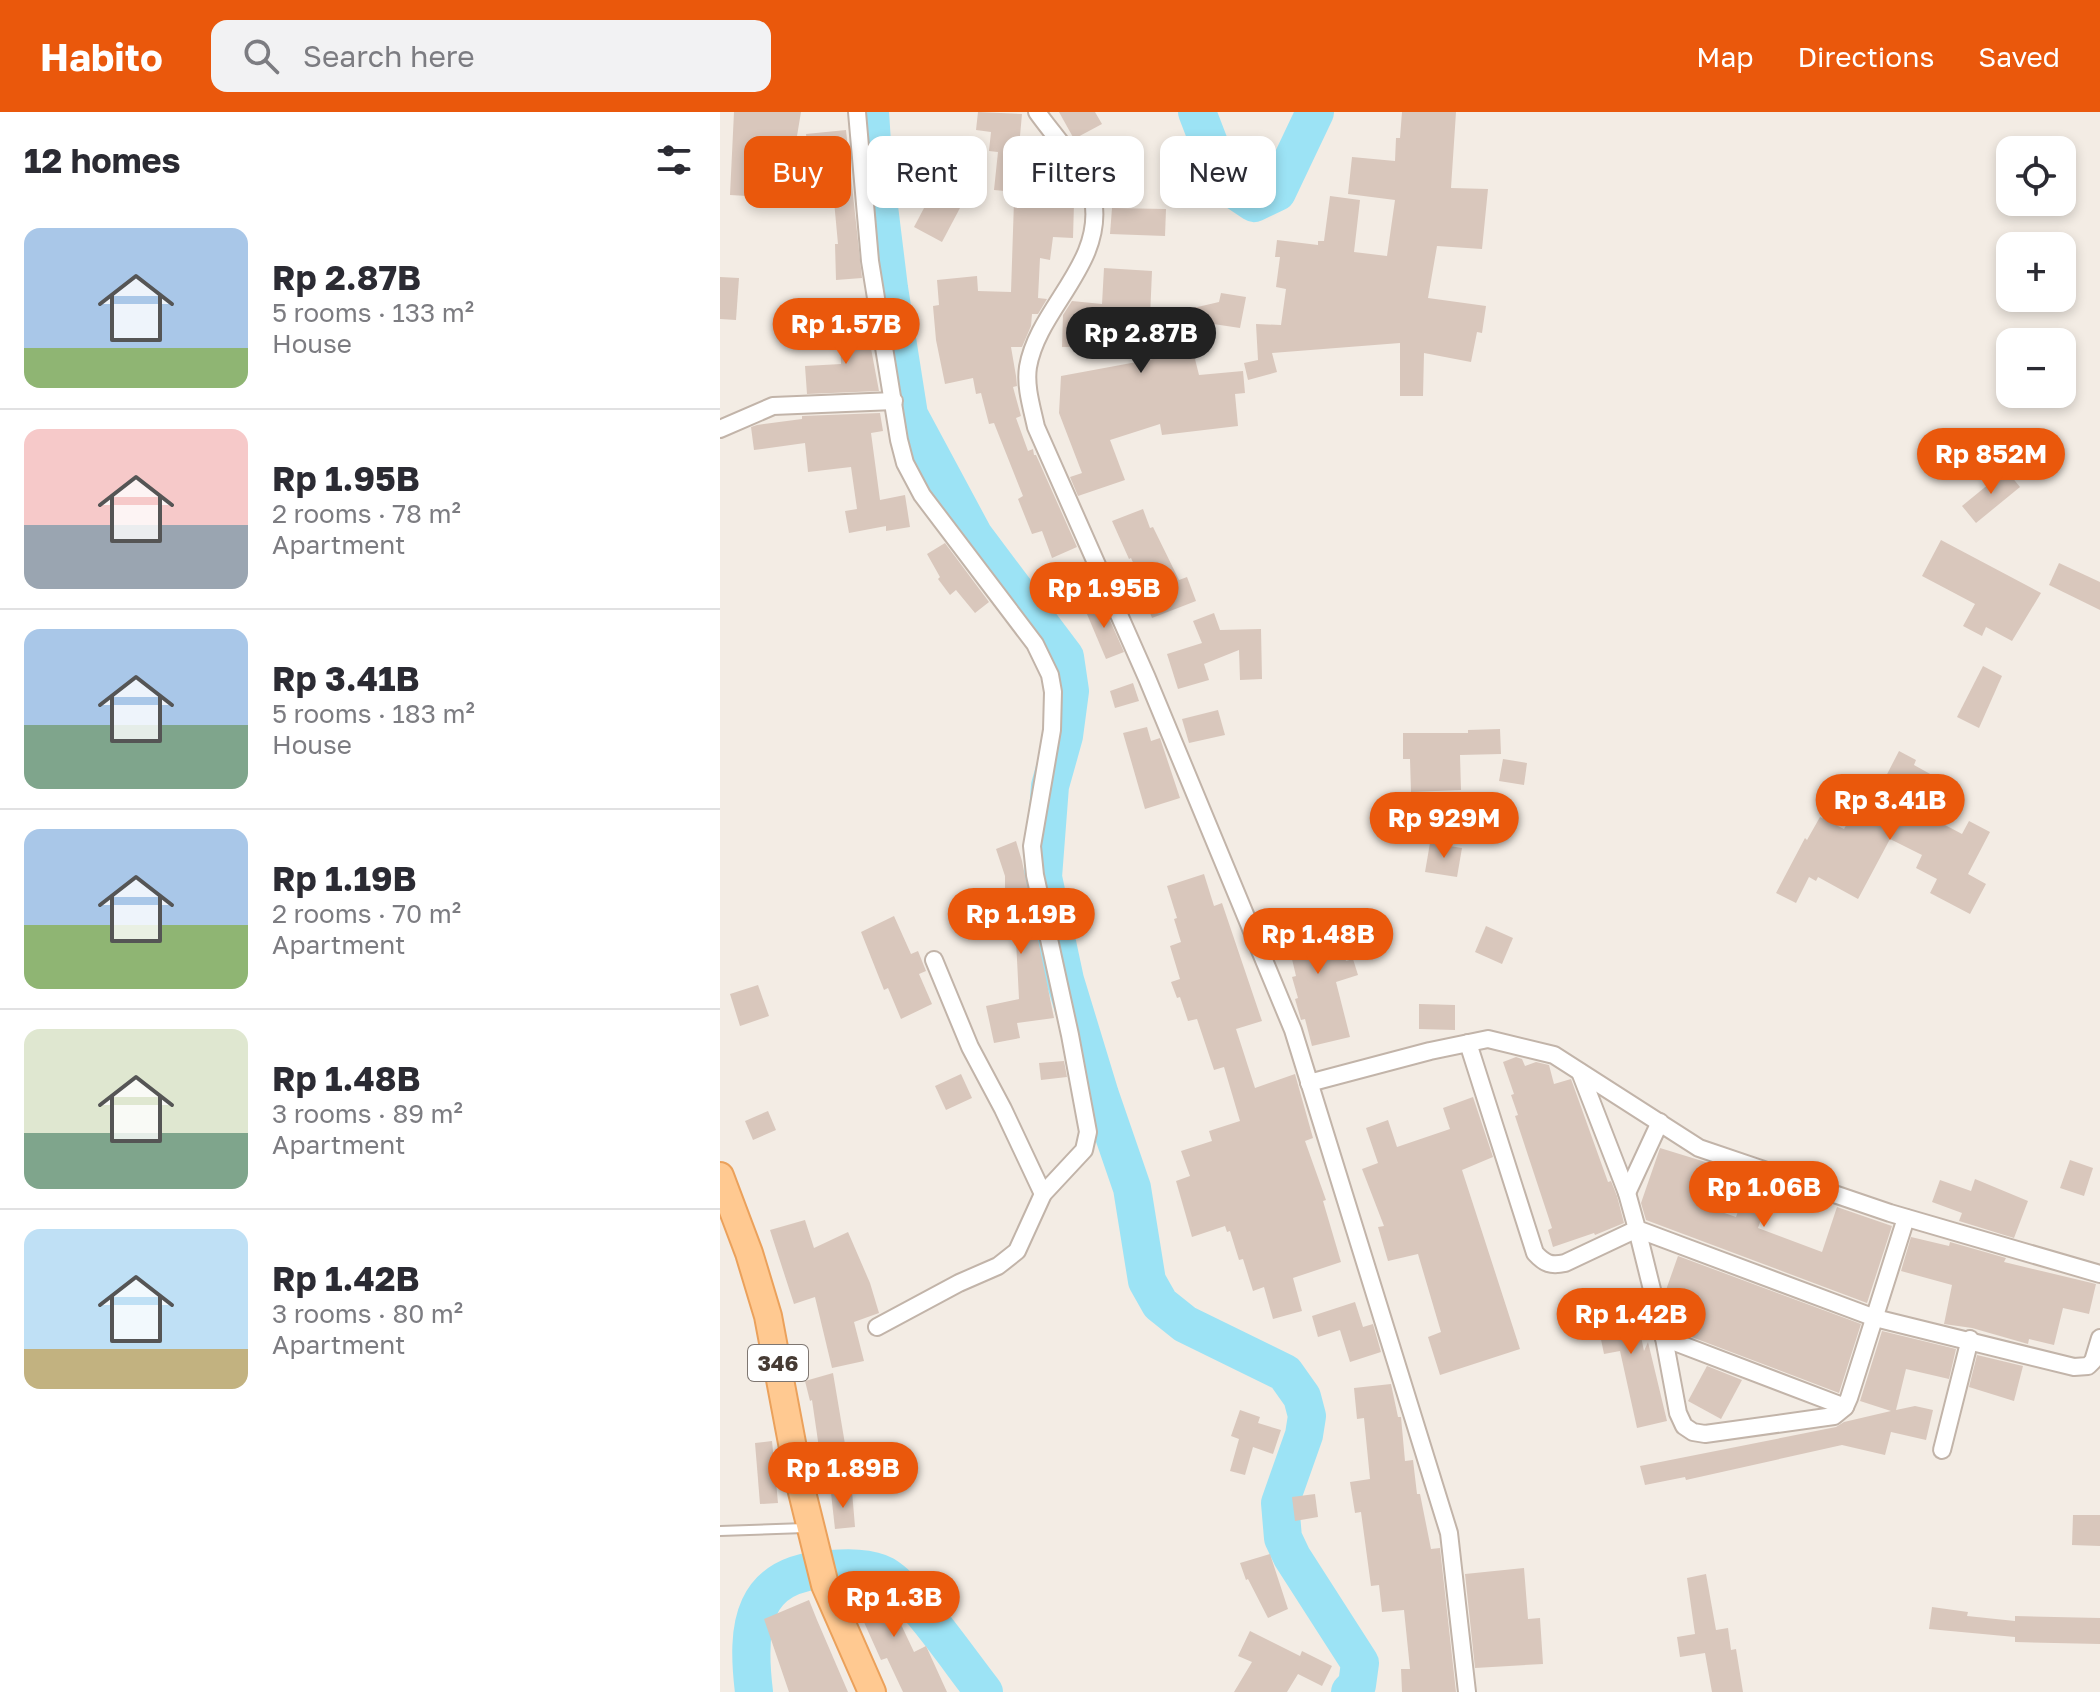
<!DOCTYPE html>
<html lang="en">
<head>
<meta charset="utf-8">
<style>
	:root { --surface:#fff; --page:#f2f2f3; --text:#2b2b33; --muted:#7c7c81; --line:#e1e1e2; --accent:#ea580c }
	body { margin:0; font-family:"Golos Text",sans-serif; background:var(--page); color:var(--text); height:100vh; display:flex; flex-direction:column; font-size:30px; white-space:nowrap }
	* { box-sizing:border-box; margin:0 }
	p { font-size:26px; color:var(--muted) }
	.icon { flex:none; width:44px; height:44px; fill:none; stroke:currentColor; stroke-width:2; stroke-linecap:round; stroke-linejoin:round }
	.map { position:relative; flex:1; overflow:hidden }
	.sheet { display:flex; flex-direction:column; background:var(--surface); width:720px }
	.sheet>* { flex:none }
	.hud { position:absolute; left:24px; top:24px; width:760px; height:72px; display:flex; gap:16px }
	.tools { position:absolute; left:1276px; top:24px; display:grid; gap:16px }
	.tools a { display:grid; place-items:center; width:80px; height:80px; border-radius:16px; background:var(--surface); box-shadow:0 4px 12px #0003; font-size:40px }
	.price { position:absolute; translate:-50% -68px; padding:0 18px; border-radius:28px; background:var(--accent); color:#fff; font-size:26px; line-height:52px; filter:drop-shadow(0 2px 4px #0008) }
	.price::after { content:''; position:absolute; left:50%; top:48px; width:24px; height:18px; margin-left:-12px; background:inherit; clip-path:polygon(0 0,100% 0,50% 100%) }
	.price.active { background:#222; color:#fff }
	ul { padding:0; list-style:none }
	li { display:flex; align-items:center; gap:24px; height:200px; padding:0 24px }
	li+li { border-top:2px solid var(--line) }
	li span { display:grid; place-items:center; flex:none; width:224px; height:160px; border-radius:16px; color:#555 }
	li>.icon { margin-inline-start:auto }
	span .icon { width:96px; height:96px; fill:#fffc; stroke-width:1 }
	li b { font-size:34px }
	h2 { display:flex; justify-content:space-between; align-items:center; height:96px; padding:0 24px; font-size:34px }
	.pill { padding:0 28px; border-radius:16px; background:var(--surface); box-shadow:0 4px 12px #0003; font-size:28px; line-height:72px }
	.pill.active { background:var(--accent); color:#fff }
	header { display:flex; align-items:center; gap:48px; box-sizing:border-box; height:112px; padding:0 40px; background:var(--accent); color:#fff }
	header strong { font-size:38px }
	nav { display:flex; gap:44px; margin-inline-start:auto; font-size:28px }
	.search { width:560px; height:72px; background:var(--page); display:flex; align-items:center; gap:20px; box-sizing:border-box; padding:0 28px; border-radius:16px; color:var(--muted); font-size:30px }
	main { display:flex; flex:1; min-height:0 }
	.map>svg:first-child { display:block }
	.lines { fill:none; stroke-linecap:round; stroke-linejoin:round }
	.river { stroke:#9ce3f5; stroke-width:38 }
	.building { fill:#d9c7bc }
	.lane-casing { stroke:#c2b4a9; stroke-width:12 }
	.street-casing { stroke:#c2b4a9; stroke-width:20 }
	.primary-casing { stroke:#eba15b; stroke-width:30 }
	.lane { stroke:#fff; stroke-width:8 }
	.street { stroke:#fff; stroke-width:16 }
	.primary { stroke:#ffc991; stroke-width:26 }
	.labels { text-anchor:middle; stroke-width:7; stroke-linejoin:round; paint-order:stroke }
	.shield { fill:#fff; stroke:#7e7671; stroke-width:2 }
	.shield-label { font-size:22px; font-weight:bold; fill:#463b34 }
</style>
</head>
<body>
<header>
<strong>Habito</strong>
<div class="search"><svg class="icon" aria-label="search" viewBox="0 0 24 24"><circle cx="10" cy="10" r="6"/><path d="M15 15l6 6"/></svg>Search here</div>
<nav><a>Map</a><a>Directions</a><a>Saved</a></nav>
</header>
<main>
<section class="sheet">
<h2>12 homes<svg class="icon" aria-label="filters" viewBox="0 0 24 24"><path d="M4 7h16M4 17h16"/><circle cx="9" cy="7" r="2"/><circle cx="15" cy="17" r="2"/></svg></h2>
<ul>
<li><span style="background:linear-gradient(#a9c7e8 75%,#8fb573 0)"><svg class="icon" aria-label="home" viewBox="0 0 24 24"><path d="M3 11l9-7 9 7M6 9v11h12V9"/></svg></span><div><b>Rp 2.87B</b><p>5 rooms · 133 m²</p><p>House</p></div></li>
<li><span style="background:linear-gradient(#f6c9c9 60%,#9aa5b1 0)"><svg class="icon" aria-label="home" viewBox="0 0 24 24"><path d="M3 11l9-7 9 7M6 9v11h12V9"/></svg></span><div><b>Rp 1.95B</b><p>2 rooms · 78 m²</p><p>Apartment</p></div></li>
<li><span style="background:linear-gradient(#a9c7e8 60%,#7fa58c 0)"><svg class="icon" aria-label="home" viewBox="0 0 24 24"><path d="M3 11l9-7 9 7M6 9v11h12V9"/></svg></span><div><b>Rp 3.41B</b><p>5 rooms · 183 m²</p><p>House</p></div></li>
<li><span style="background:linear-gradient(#a9c7e8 60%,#8fb573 0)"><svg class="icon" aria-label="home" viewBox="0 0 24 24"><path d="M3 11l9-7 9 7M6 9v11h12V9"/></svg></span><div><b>Rp 1.19B</b><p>2 rooms · 70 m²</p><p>Apartment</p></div></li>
<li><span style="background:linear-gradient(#dfe7d0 65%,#7fa58c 0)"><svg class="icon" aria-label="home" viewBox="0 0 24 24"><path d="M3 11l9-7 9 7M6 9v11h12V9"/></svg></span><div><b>Rp 1.48B</b><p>3 rooms · 89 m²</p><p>Apartment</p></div></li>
<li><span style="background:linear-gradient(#bfe0f5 75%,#c2b280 0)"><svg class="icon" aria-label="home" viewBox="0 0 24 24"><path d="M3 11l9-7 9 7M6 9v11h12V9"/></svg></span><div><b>Rp 1.42B</b><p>3 rooms · 80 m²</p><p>Apartment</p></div></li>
</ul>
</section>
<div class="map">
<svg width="1380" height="1580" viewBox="0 0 1380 1580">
	<rect width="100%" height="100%" fill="#f3ece4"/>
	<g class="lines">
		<!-- river -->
		<g class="river">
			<polyline points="150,0 153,46 169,176 189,303 254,424 345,545 350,579 344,624 330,674 323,765 345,868 380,983 412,1076 427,1169 440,1192 465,1212 565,1261 582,1285 587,1304 584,1323 560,1391 563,1426 572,1445 640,1551 637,1573 630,1580"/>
			<polyline points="477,0 492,39 510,75 534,91 557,80 595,0"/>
			<path d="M 34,1580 C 26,1514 31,1461 110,1457 C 126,1456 150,1455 164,1463 C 195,1482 240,1550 264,1580"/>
		</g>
	</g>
	<!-- building -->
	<g class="building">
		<polygon points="14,0 81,0 76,30 48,30 45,85 10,83"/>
		<polygon points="258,0 302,2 300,24 313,25 306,81 274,78 278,40 269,39 271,20 256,18"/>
		<polygon points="339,0 375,0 382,12 354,27"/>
		<polygon points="682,0 736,0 731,76 768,77 762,137 717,134 708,186 766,194 762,221 757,220 751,250 704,241 703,284 680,284 680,231 552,241 557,260 528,268 524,251 538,248 536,212 561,213 566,177 556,175 560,145 555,145 557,128 598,133 598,129 604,129 610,84 640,88 634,140 667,144 675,88 628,82 632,45 675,49 676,26 680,26"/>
		<polygon points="126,18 142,166 116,168 115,132 118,132 110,46 89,48 86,22"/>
		<polygon points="222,62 250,77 222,130 194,115"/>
		<polygon points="294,89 354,91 353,126 333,125 330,148 320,146 318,186 327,187 318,202 312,202 311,214 302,235 291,235 296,264 297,274 293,275 301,304 296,306 308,339 313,337 314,343 316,343 357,435 332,446 322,419 312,422 298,387 303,384 274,311 269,312 261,281 256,282 253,266 225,272 216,228 213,194 219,193 217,168 257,164 258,179 291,180"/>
		<polygon points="392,96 446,97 445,124 390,122"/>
		<polygon points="384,156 432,159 430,206 499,190 501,181 526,185 520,216 480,210 483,224 470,227 479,263 523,259 525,281 515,282 518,314 442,323 440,312 390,328 405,368 358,384 350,365 362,361 339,301 341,264 433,247 432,234 342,235 343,203 352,189 382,192"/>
		<polygon points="0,165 19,166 16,208 0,207"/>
		<polygon points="146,210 159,279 87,282 85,254 121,252 120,213"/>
		<polygon points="160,301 163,319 151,321 160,388 185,383 190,415 166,419 166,414 129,421 125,399 137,397 131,355 88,360 85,331 34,338 31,315 37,313 82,307 82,304"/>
		<polygon points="1286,358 1300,375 1256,411 1242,394"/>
		<polygon points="423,397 430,416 433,415 459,468 467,465 476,489 432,506 423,482 427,481 411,446 409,447 392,409"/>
		<polygon points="1221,428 1321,481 1292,529 1266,515 1262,524 1243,514 1255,492 1202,464"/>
		<polygon points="225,431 269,490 255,501 236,478 230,483 218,467 220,465 207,442"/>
		<polygon points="1339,451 1380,470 1380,498 1329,473"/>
		<polygon points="381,488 404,540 386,547 364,495"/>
		<polygon points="494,501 500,518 541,517 542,567 520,568 519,538 484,552 489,568 458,577 447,542 482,531 473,509"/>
		<polygon points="1263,554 1282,564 1259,616 1237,605"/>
		<polygon points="413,571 419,589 395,596 390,579"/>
		<polygon points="498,598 505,623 469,631 462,607"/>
		<polygon points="427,615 431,629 440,626 460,686 425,697 403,621"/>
		<polygon points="780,617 781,642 740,643 741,678 691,680 690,647 683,647 683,621 748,621 748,618"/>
		<polygon points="1179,639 1196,648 1194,653 1212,663 1195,697 1242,722 1249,709 1270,720 1248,762 1266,772 1250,802 1210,781 1217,767 1196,756 1202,743 1170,727 1138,787 1098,765 1096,769 1089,765 1076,791 1056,781 1085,726 1087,728 1100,705 1124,717 1154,665 1163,670"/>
		<polygon points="783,647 807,651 804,673 779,669"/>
		<polygon points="296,729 302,749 334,906 297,911 300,926 274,931 266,894 299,887 296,828 292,828 288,783 285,783 285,764 276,737"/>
		<polygon points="710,731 742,736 737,765 705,760"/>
		<polygon points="484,762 494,794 502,791 542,909 516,917 535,976 575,962 593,1026 585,1029 606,1088 603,1089 621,1150 573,1166 582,1199 553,1207 544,1175 533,1179 523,1147 519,1148 510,1119 507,1120 505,1114 472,1125 456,1069 470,1064 461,1039 492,1029 489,1019 520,1009 504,955 494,958 477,907 468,909 460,885 457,886 451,870 460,867 450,834 461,830 454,807 457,806 447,774"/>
		<polygon points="602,796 609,828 620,826 626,849 633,847 638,863 616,870 630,925 592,934 585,907 581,908 575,887 578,886 572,865 576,864 562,805"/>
		<polygon points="174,804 191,842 198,839 206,859 199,862 212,892 181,907 168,876 164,878 141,820"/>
		<polygon points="766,814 793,826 782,852 755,840"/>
		<polygon points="38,873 49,904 20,914 10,882"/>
		<polygon points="699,892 735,893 735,918 699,917"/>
		<polygon points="796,945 802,947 805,954 816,950 829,953 834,972 851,967 888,1070 891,1069 897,1084 904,1111 875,1123 874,1121 833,1135 828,1118 832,1116 795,1004 798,1003 791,983 794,982 783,950"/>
		<polygon points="344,949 347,965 321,968 319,951"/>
		<polygon points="241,962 252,986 226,998 215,974"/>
		<polygon points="753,985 773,1045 742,1058 800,1237 720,1263 708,1225 721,1220 698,1142 668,1149 658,1115 664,1114 642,1057 658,1051 646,1016 668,1008 677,1035 730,1017 723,996"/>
		<polygon points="48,999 56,1018 33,1028 25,1009"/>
		<polygon points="940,1036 992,1052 978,1092 1016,1105 1030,1065 1053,1073 1038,1116 1102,1140 1117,1095 1172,1114 1147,1191 926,1108 921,1091"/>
		<polygon points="1350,1048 1373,1056 1364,1084 1340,1076"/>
		<polygon points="1255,1067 1308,1089 1294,1126 1239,1109 1242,1101 1212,1090 1220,1068 1251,1079"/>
		<polygon points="85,1108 94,1136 128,1120 150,1171 159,1201 134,1210 144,1249 112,1256 95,1185 74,1192 50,1118"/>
		<polygon points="1191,1125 1229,1134 1230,1130 1286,1146 1284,1150 1376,1172 1369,1202 1343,1196 1334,1233 1309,1227 1308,1232 1252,1216 1224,1212 1232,1173 1181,1159"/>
		<polygon points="958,1144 1141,1212 1119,1281 953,1218 950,1206 959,1183 946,1178"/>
		<polygon points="912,1181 924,1239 928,1230 947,1309 917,1316 900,1239 884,1242 873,1189"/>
		<polygon points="635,1190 643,1215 653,1212 661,1240 630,1250 620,1218 598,1225 592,1204"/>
		<polygon points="1162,1219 1236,1237 1229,1267 1186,1257 1176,1298 1195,1294 1213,1298 1206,1328 1171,1320 1165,1343 1122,1333 966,1368 965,1365 925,1373 920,1354 1116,1315 1124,1310 1171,1299 1140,1289"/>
		<polygon points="1257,1243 1303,1254 1294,1289 1249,1275"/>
		<polygon points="987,1254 1022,1268 1001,1307 968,1289"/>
		<polygon points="113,1261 125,1332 99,1336 92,1288 90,1289 85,1269"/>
		<polygon points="671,1272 678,1305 681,1305 685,1349 693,1348 697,1382 700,1382 711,1437 720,1436 736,1580 682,1580 681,1557 690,1557 684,1498 662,1500 659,1473 651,1474 641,1400 635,1401 630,1370 650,1367 644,1306 637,1307 634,1276"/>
		<polygon points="520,1298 540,1305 538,1311 561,1318 553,1342 533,1335 525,1363 510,1359 519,1327 511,1324"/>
		<polygon points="52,1329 58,1391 40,1392 35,1331"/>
		<polygon points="144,1332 151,1373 127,1377 120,1336"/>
		<polygon points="132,1379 135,1415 115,1417 111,1381"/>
		<polygon points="595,1382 598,1405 575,1409 572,1385"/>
		<polygon points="1353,1403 1380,1403 1380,1434 1352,1433"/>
		<polygon points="550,1442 568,1497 548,1506 528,1467 526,1468 520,1451"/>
		<polygon points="804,1456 808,1507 820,1506 823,1552 755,1556 745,1462"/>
		<polygon points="131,1462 161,1467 157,1495 170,1489 194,1540 206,1534 227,1580 183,1580 167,1546 161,1548 134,1488 129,1488"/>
		<polygon points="986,1462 996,1518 1008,1516 1011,1538 1016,1537 1023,1580 992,1580 985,1541 960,1545 957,1525 975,1522 967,1466"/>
		<polygon points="89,1488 97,1508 128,1580 69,1580 44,1507"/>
		<polygon points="1212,1495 1248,1500 1247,1504 1295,1509 1295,1504 1380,1506 1380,1532 1295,1530 1295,1525 1209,1517"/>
		<polygon points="530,1519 580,1544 582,1539 612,1554 602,1574 578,1562 567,1580 514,1580 532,1550 518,1544"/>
	</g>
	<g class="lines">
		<!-- lane casing -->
		<g class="lane-casing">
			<polyline id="lane" points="0,1419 85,1416"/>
		</g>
		<!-- street casing -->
		<g class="street-casing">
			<g id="street">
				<polyline points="137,0 150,149 179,328 185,351 202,383 315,532 330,563 333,580 332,618 312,734 315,763 350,923 368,1020 364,1038 323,1082 297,1139 278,1154 239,1171 157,1215"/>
				<path d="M 317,0 C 333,23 368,60 373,87 C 385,152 318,196 308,255 C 305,275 312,296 316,315 L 427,566 L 573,918 L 729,1421 L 747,1580"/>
				<polyline points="0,317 53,294 174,289"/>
				<polyline points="214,848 250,935 283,997 323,1082"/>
				<path d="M 748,931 L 815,1141 C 825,1152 831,1154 845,1151 L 917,1117 L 944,1226 L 958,1301 L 964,1314 L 973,1320 L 985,1322 L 1114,1304 L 1125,1295 L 1129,1286 L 1186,1106"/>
				<polyline points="860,960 907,1081 917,1117 1155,1206 1354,1255 1368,1254 1373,1249 1380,1226"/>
				<polyline points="589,971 710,939 768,927 834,943 979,1036 1170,1101 1380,1162"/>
				<polyline points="907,1081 940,1010"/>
				<polyline points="944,1226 1125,1295"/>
				<polyline points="1222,1338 1250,1227"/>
			</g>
		</g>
		<!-- primary casing -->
		<g class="primary-casing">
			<polyline id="primary" points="0,1064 29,1141 48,1204 79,1368 105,1473 152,1580"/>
		</g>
		<!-- lane -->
		<use href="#lane" class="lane"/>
		<!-- street -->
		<use href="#street" class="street"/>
		<!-- primary -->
		<use href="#primary" class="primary"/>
	</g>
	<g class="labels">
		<!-- shield labels -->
		<rect class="shield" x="28" y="1233" width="60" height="36" rx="6"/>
		<g class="shield-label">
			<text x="58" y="1259">346</text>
		</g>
	</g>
</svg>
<div class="tools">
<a><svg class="icon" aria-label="locate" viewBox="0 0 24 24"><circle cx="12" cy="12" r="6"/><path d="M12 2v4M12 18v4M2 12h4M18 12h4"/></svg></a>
<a>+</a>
<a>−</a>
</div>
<b class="price" style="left:126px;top:254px">Rp 1.57B</b>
<b class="price active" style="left:421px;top:263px">Rp 2.87B</b>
<b class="price" style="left:1271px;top:384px">Rp 852M</b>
<b class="price" style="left:384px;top:518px">Rp 1.95B</b>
<b class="price" style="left:1170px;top:730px">Rp 3.41B</b>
<b class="price" style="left:724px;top:748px">Rp 929M</b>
<b class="price" style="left:301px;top:844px">Rp 1.19B</b>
<b class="price" style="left:598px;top:864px">Rp 1.48B</b>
<b class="price" style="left:1044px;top:1117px">Rp 1.06B</b>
<b class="price" style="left:911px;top:1244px">Rp 1.42B</b>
<b class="price" style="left:123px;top:1398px">Rp 1.89B</b>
<b class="price" style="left:174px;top:1527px">Rp 1.3B</b>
<div class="hud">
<a class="pill active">Buy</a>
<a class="pill">Rent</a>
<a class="pill">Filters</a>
<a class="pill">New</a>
</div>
</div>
</main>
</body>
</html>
